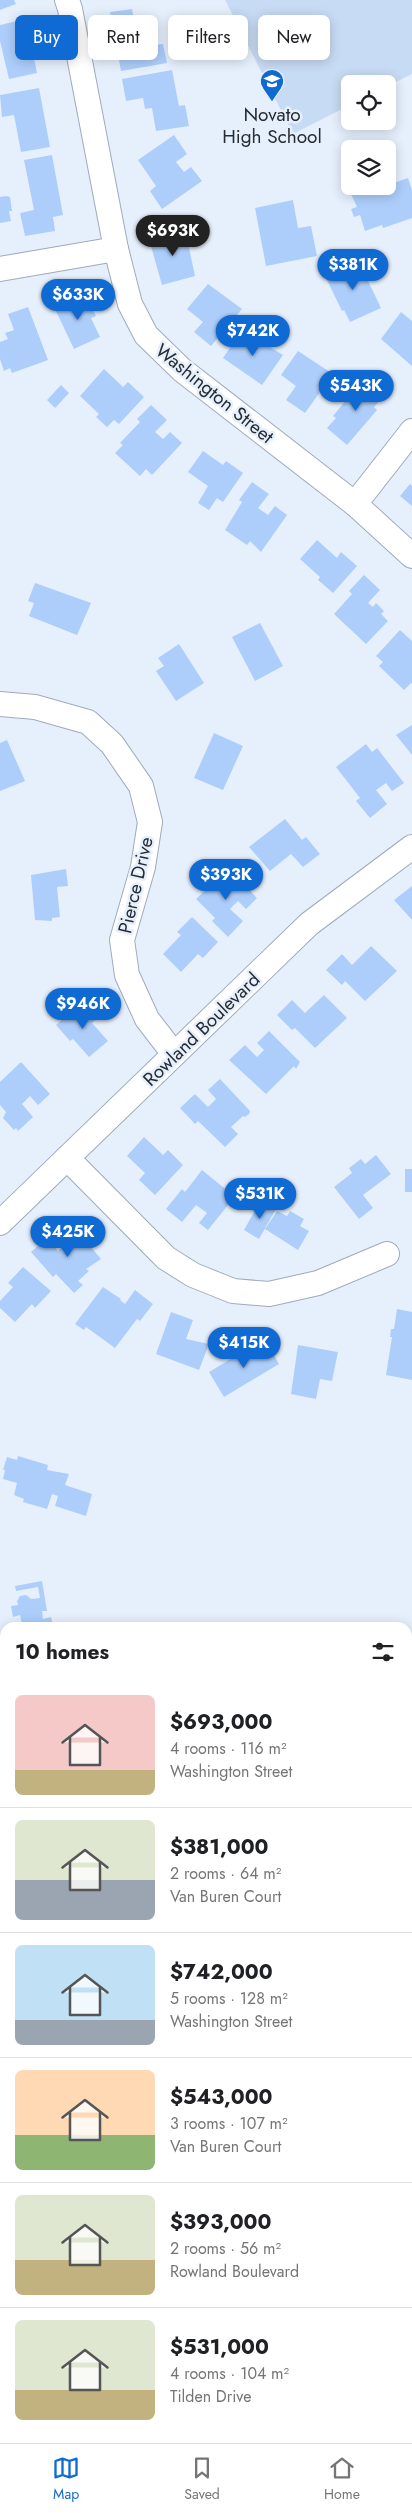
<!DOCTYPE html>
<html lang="en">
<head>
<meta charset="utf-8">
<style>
	:root { --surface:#fff; --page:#f6f6f6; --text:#202124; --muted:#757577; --line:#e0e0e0; --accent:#0f6ad3 }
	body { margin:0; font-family:Jost,sans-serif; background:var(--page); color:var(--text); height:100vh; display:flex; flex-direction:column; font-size:19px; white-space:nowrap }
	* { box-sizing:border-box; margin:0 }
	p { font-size:16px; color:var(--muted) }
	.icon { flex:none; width:28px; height:28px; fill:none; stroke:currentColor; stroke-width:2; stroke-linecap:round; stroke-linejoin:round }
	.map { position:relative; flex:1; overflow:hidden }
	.panel { position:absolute; left:0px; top:1622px; width:412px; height:821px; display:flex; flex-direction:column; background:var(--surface); border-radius:15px 15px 0 0; box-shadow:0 2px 12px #0003 }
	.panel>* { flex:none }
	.hud { position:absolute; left:15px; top:15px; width:382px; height:45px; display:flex; gap:10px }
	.tools { position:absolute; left:341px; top:75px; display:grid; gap:10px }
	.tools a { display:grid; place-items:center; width:55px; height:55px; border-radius:8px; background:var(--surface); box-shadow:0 2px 12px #0003; font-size:25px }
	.price { position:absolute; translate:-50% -42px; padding:0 11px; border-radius:18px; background:var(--accent); color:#fff; font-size:16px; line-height:32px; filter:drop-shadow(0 1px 2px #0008) }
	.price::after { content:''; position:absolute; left:50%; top:30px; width:15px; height:11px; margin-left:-8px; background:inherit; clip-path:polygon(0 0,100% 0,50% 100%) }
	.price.current { background:#222; color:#fff }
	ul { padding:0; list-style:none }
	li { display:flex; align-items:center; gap:15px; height:125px; padding:0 15px }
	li+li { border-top:1px solid var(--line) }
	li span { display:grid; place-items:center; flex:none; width:140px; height:100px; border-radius:8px; color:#555 }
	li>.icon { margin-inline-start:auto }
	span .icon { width:60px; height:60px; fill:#fffc; stroke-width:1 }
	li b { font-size:21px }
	h2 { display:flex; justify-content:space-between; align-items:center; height:60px; padding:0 15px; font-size:21px }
	.tag { padding:0 18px; border-radius:8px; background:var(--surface); box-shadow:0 2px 12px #0003; font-size:18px; line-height:45px }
	.tag.current { background:var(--accent); color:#fff }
	.menu { display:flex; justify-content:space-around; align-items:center; height:70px; border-top:1px solid var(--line); background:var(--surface); font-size:14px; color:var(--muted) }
	.menu a { display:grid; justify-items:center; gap:2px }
	.menu .current { color:var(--accent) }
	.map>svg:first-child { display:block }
	.green { fill:#c8dbf4 }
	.building { fill:#adcefb }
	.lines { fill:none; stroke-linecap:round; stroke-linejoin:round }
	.minor-casing { stroke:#9fabbb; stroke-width:26 }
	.path { stroke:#9ea6b1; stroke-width:3; stroke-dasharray:2.5 2.5; stroke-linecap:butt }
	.minor { stroke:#fff; stroke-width:24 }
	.labels { text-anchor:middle; stroke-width:5; stroke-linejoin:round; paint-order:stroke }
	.poi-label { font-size:19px; fill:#272c32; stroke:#e6f0fd }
	.street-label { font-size:19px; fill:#272c32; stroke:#e6f0fd }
</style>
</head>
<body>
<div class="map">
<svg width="412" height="2443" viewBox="0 0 412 2443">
	<rect width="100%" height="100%" fill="#e6f0fd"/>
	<!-- green -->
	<polygon class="green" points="225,0 412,0 412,74 388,86 388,84 350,84 350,105 293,134"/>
	<!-- building -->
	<g class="building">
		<polygon points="0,0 14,0 16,4 0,10"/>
		<polygon points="132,9 135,25 149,22 153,45 163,44 167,63 121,71 110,12"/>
		<polygon points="21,20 27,45 31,44 37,73 9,79 0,41 0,25"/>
		<polygon points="172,70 179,106 185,105 189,126 156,131 152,108 145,109 143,98 126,101 122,79"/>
		<polygon points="39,88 50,147 21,152 14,115 2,117 0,95"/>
		<polygon points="174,135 187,154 176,162 184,172 191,167 202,181 162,209 150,191 156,186 138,160"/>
		<polygon points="52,155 63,215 53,217 55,231 25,236 20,213 34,210 24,160"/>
		<polygon points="408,178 412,190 412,218 383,228 382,225 365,231 360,215 354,217 351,209 357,207 351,194 370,187 371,191"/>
		<polygon points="6,196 10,197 12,211 9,211 11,221 0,223 0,197"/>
		<polygon points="293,200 298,228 311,226 317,256 266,266 255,208"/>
		<polygon points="185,229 195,276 162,285 149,239"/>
		<polygon points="358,260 381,308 350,322 344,310 342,311 325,276"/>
		<polygon points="208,284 242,309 211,346 194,332 203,322 187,309"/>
		<polygon points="85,293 96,316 91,318 100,337 74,349 54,307"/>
		<polygon points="28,307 48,360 12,373 10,368 4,371 0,359 0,342 8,339 5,333 14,330 8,314"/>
		<polygon points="401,312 412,321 412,366 381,339"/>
		<polygon points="242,330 283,355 262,385 223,358"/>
		<polygon points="298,351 333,374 305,413 286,400 296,386 281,375"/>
		<polygon points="104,369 123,387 128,382 144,397 119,424 114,420 107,427 96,417 99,414 80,396"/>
		<polygon points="368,380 386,394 374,407 377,410 347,445 327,428 336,418 333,416 360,383 363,386"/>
		<polygon points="61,385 69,393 55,408 47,400"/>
		<polygon points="151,405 167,420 155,432 163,439 170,432 182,443 152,475 146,469 140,476 115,453 123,445 120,443 140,422 137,419"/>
		<polygon points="203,451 223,465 226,461 243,473 223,502 217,498 209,510 198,503 208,486 188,472"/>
		<polygon points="252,482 269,494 258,508 268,515 275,506 287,515 261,552 250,541 247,545 225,530 242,502 239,500"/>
		<polygon points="410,484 412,486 412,506 400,496"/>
		<polygon points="317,540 337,558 341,552 357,566 333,593 318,580 320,577 300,559"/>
		<polygon points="364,575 380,590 368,603 373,607 376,603 384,611 381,614 388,621 366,644 334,614 352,594 349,591"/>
		<polygon points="35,583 91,603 77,635 29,616 34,603 28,601"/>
		<polygon points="260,623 283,666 255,681 232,637"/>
		<polygon points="400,630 412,641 412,684 411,683 404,690 379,666 383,662 376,656"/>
		<polygon points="179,644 204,683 176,701 156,671 164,666 158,658"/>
		<polygon points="412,725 412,755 396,735"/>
		<polygon points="214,733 243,746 223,790 194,778"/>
		<polygon points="7,740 25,781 0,791 0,743"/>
		<polygon points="366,744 372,752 377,748 404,783 392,791 386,783 376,790 387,804 370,818 356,801 360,798 336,767"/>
		<polygon points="285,819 302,840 306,837 320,854 303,867 291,854 270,871 249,847"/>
		<polygon points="228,868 257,898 246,909 238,901 230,909 243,921 228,937 212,921 215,918 196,899"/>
		<polygon points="66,869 68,886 57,887 60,917 52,918 52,921 35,920 31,875"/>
		<polygon points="412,886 412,920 394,900"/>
		<polygon points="192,917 218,942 203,958 198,954 181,972 163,954 181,935 177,932"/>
		<polygon points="371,946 397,971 365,1001 345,981 342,985 326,970 342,954 352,965"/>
		<polygon points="324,995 347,1018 315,1048 295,1028 292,1030 277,1015 292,1000 305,1013"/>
		<polygon points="81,1003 84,1003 97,1019 92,1023 108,1041 89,1057 73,1039 70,1041 56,1025"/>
		<polygon points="269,1031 300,1062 296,1069 294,1066 266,1094 229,1060 245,1045 257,1057 264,1050 257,1043"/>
		<polygon points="21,1062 50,1094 38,1105 30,1096 22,1104 33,1117 18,1131 16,1128 14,1130 3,1118 6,1112 0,1105 0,1082"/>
		<polygon points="220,1079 250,1111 249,1114 245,1117 243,1116 231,1127 238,1134 225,1147 198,1121 195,1124 180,1108 195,1094 208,1107 216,1099 208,1090"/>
		<polygon points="144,1137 163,1155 168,1150 183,1165 155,1195 139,1180 145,1173 127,1156"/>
		<polygon points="376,1155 391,1174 363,1195 373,1208 359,1219 334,1187 352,1173 349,1168 361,1159 365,1164"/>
		<rect x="405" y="1169" width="7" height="23"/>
		<polygon points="202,1170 229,1192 231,1190 236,1195 208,1230 199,1223 207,1213 196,1205 182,1222 166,1209 182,1189 185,1192"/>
		<polygon points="261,1200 276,1209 259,1239 244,1230"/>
		<polygon points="277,1211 287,1216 290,1211 304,1219 300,1226 309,1231 298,1250 265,1229"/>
		<polygon points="72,1225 101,1259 86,1269 89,1271 78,1281 83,1285 74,1293 56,1274 53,1277 31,1252 47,1238 58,1251 67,1243 61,1236"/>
		<polygon points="23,1267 51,1291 35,1308 32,1304 15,1322 0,1308 0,1301 13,1287 8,1283"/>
		<polygon points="103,1287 121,1299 120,1300 125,1304 135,1290 153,1304 140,1321 137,1319 115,1348 86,1327 84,1330 75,1324"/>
		<polygon points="397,1309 412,1312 412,1380 386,1375 392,1337 390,1337 391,1329 394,1329"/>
		<polygon points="171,1312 193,1320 186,1339 209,1344 199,1370 156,1354"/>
		<polygon points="266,1341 279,1364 224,1397 209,1372 244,1351 245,1353"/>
		<polygon points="298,1345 338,1352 332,1381 320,1379 316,1399 291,1394"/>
		<polygon points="18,1456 48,1465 47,1470 69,1474 65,1485 92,1494 86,1516 55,1506 58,1496 52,1494 47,1509 23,1502 24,1499 14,1495 17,1483 3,1479 5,1470 3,1470 7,1457 17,1460"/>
		<polygon points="42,1581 47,1611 42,1611 43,1619 51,1617 53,1625 58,1628 17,1628 16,1625 22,1624 20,1615 13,1617 11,1606 18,1605 17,1601 20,1596 26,1595 31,1599 40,1598 38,1587 16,1591 15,1586"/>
	</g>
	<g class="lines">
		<!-- minor casing -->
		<g class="minor-casing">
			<g id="minor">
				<polyline points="67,0 70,9 116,249 130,304 146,335 182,370 355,504 412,556"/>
				<polyline points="0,269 116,249"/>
				<polyline points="355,504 412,431"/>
				<polyline points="0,704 35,707 88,722 112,744 141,786 150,822 143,867 122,940 127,975 147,1019 174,1054"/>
				<polyline points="67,1158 166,1258 193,1275 233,1291 269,1294 318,1283 387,1254"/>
				<polyline points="0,1223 309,924 412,847"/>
			</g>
		</g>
		<!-- path -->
		<g class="path">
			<polyline points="408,1943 412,1943"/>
			<polyline points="0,2134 5,2131"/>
		</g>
		<!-- minor -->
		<use href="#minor" class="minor"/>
	</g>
	<!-- icons -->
	<defs>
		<g id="school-pin" transform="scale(1.25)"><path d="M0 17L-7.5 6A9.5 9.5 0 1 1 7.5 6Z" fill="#0f6ad3" stroke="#e6f0fd"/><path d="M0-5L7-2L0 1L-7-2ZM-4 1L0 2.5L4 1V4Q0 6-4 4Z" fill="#fff"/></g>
	</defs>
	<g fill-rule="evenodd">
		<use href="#school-pin" x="272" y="81"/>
	</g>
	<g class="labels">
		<!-- poi labels -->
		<g class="poi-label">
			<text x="272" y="121">Novato<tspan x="272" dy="22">High School</tspan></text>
		</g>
		<!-- street labels -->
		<g class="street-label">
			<text transform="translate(215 393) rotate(39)" y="7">Washington Street</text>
			<text transform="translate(135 885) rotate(-77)" y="7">Pierce Drive</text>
			<text transform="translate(201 1029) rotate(-44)" y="7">Rowland Boulevard</text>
		</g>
	</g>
</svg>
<div class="tools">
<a><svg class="icon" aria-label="locate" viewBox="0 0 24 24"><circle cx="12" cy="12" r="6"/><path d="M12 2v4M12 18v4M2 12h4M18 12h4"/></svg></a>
<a><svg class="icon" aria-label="layers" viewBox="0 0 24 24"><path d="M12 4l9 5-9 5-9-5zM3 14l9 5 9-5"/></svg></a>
</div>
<b class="price current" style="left:173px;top:257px">$693K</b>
<b class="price" style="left:353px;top:291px">$381K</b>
<b class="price" style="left:78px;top:321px">$633K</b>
<b class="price" style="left:253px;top:357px">$742K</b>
<b class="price" style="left:356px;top:412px">$543K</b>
<b class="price" style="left:226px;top:901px">$393K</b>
<b class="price" style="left:83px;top:1030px">$946K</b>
<b class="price" style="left:260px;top:1220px">$531K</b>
<b class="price" style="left:68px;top:1258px">$425K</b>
<b class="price" style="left:244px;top:1369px">$415K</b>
<div class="hud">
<a class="tag current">Buy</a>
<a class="tag">Rent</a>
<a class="tag">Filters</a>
<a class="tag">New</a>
</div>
<section class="panel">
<h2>10 homes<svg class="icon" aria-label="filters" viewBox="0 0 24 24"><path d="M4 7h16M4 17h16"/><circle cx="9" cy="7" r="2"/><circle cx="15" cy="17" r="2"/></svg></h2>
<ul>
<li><span style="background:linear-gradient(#f6c9c9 75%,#c2b280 0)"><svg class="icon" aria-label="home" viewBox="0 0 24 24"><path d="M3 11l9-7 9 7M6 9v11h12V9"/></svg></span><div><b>$693,000</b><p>4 rooms · 116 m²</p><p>Washington Street</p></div></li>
<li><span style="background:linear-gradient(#dfe7d0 60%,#9aa5b1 0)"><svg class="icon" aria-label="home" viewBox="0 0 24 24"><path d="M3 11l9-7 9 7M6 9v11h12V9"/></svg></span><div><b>$381,000</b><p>2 rooms · 64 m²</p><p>Van Buren Court</p></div></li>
<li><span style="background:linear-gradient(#bfe0f5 75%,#9aa5b1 0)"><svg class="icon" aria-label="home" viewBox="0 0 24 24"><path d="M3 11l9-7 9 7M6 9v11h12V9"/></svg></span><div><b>$742,000</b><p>5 rooms · 128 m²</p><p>Washington Street</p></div></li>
<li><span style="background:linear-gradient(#ffd9b3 65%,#8fb573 0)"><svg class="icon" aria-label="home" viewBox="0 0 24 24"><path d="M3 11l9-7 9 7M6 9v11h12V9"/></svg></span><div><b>$543,000</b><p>3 rooms · 107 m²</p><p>Van Buren Court</p></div></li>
<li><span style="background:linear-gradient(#dfe7d0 65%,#c2b280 0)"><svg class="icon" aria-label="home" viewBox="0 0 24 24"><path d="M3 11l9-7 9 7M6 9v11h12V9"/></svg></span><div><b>$393,000</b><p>2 rooms · 56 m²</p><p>Rowland Boulevard</p></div></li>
<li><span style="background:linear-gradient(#dfe7d0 70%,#c2b280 0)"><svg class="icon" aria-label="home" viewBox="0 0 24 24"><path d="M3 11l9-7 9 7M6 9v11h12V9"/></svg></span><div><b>$531,000</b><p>4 rooms · 104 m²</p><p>Tilden Drive</p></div></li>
</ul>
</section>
</div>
<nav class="menu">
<a class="current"><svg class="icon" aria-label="map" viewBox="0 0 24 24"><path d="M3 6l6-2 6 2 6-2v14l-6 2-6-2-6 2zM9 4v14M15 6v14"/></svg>Map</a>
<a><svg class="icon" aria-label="saved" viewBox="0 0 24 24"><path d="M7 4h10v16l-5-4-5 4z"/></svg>Saved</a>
<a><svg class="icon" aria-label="home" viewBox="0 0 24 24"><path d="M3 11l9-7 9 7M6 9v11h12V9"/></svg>Home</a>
</nav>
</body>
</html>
